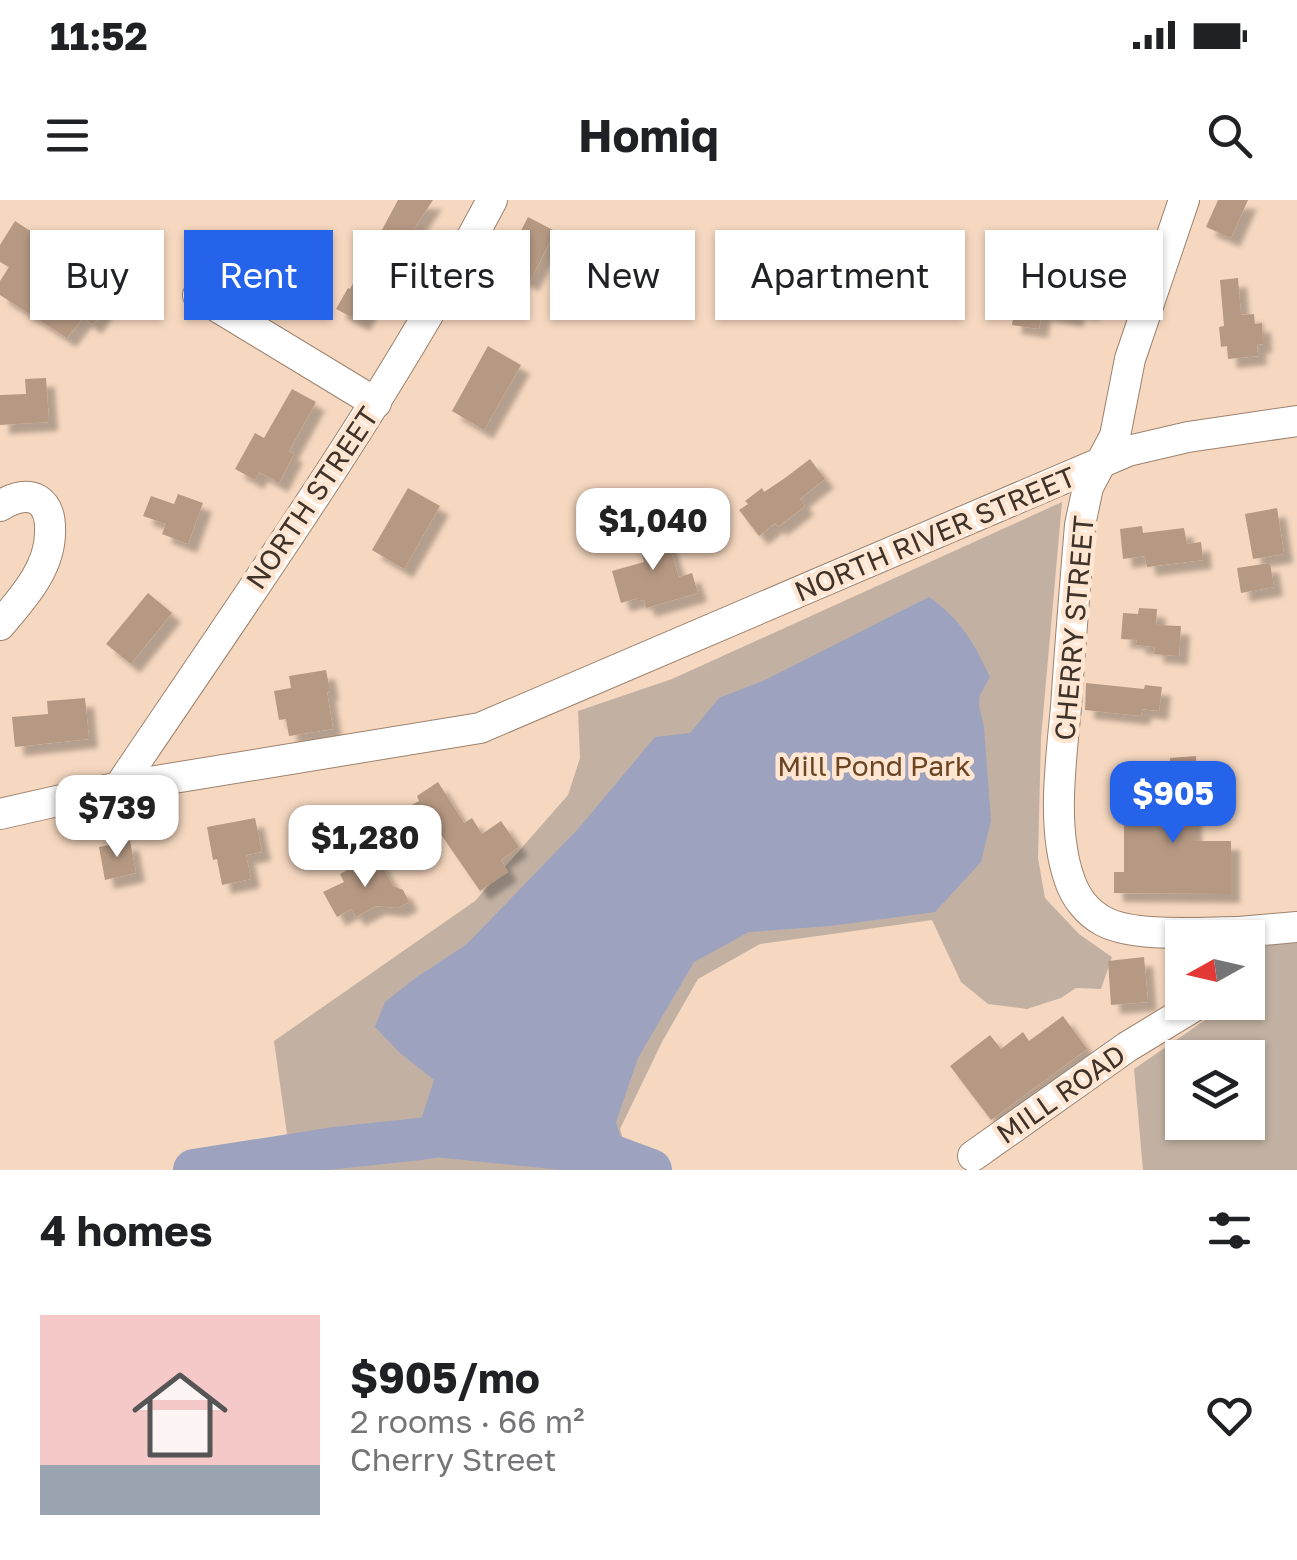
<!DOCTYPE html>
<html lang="en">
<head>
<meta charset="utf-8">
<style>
	:root { --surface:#fff; --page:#f2f2f2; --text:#202124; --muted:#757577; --accent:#2563eb }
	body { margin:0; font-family:"Golos Text",sans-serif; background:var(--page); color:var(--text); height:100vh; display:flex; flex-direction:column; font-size:38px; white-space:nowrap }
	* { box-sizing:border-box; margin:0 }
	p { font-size:32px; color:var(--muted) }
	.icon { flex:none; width:55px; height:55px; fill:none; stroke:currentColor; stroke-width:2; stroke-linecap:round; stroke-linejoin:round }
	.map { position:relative; height:970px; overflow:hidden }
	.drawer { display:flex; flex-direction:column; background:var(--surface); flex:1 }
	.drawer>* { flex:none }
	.top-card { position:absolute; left:30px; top:30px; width:1238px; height:90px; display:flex; gap:20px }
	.needle { width:65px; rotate:262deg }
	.fabs { position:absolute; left:1165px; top:720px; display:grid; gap:20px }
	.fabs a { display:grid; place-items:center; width:100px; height:100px; border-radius:0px; background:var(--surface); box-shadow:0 2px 8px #0004; font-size:50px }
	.price { position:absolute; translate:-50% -85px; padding:0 22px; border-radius:20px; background:#fff; color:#222; font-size:32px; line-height:65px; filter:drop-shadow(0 2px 5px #0008) }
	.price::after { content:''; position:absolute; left:50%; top:60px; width:30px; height:22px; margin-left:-15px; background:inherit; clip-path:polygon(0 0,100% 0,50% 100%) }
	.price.active { background:var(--accent); color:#fff }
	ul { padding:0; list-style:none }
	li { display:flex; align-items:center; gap:30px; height:250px; padding:0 40px }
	li span { display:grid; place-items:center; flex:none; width:280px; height:200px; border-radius:0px; color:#555 }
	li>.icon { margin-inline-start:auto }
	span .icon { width:120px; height:120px; fill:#fffc; stroke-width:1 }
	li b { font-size:42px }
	h2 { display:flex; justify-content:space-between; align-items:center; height:120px; padding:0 40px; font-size:42px }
	.tag { padding:0 35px; border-radius:0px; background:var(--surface); box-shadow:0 2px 8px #0004; font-size:35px; line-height:90px }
	.tag.active { background:var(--accent); color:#fff }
	.status { display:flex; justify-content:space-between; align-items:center; height:70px; padding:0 50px; background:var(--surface); direction:ltr }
	.status svg { height:28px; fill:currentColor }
	header { display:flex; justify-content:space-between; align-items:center; height:130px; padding:0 40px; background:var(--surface); font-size:45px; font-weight:700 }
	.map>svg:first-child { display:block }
	.green { fill:#c2b1a3; fill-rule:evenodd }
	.water { fill:#9da2bf }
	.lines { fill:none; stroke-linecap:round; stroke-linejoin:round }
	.river { stroke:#9da2bf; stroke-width:42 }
	.building { fill:#b69983; filter:url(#shadow) }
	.minor-casing { stroke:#9d826d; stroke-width:32 }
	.minor { stroke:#fff; stroke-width:30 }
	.labels { text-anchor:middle; stroke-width:9; stroke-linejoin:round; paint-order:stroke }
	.street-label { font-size:28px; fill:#3f332a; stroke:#ffe6d3 }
	.park-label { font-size:28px; fill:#6b4422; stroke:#ffe6d3 }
</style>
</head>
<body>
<div class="status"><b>11:52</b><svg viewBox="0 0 49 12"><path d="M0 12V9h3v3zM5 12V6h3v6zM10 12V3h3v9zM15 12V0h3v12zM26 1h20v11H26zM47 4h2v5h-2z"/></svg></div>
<header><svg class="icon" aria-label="menu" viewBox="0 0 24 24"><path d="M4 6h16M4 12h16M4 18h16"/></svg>Homiq<svg class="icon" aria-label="search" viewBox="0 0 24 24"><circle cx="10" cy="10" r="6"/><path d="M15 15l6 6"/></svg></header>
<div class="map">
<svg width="1297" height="970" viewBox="0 0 1297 970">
	<defs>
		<filter id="shadow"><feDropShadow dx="9" dy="9" stdDeviation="2.5" flood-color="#0004"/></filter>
	</defs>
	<rect width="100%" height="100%" fill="#f6d8c0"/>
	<!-- green -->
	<g class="green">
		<polygon points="1062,302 1041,538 1038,658 1045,698 1079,734 1112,757 1101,789 1076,788 1061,798 1027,809 988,804 961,782 932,720 760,744 698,779 662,842 620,929 628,956 671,970 292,970 274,841 475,701 568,595 580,558 578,511 672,479"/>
		<path d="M 1297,739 L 1297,970 L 1143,970 L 1134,869 L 1230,803 L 1248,802 L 1248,778 L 1265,746 ZM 1182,858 L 1248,858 L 1248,922 L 1182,922 Z"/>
	</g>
	<!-- water -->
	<path class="water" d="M 929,397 C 961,420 973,441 990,477 L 980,495 L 979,505 L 984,527 L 991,621 L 981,662 L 935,712 L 830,726 L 749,732 L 694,762 L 638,858 L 616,922 L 622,942 L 610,970 L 561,970 L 424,956 L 418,929 L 434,880 L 400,853 L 375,827 L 385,802 L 414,779 L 467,744 L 578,629 L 655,537 L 690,533 L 719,498 L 765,480 Z"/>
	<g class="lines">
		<!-- river -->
		<g class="river">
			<polyline points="560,945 616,957 651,970"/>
			<polyline points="194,970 335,948 420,939 450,934 476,933"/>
		</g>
	</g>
	<!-- building -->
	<g class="building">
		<polygon points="398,0 433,0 397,55 400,56 388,78 385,77 361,122 336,109 348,88 350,89"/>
		<polygon points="1218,0 1248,0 1231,38 1206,27"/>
		<polygon points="528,17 555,31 530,82 502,68"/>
		<polygon points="15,21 63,52 77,31 113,54 104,68 109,71 104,78 118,87 93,125 83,118 67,138 0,95 0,81 9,67 0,62 0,45"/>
		<polygon points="1029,65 1096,78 1090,112 1076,109 1074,118 1042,112 1039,129 1012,125 1018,88 1026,89"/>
		<polygon points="1238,78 1241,115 1254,114 1255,124 1262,123 1263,144 1257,145 1258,156 1228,159 1227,146 1221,147 1219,127 1224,126 1220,80"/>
		<polygon points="488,146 521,165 484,230 452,211"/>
		<polygon points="46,178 49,222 0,225 0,195 26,194 25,179"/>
		<polygon points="292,189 316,202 289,251 294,254 279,283 259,272 255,280 235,269 255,233 264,238"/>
		<polygon points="810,259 825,279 800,299 805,306 778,327 775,323 759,336 739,310 748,304 745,301 762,288 764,292 785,278"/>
		<polygon points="408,288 440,306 404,369 372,350"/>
		<polygon points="178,294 203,303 188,344 162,334 166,324 143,316 151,296 174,304"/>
		<polygon points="1277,308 1284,354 1253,359 1245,314"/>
		<polygon points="662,324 679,377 692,373 698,393 646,408 644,400 638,401 638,398 621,403 612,371 644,362 635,332"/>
		<polygon points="1142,326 1143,333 1184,328 1187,344 1201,342 1203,360 1147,367 1145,356 1123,359 1120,329"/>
		<polygon points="1270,363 1274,387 1241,393 1237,368"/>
		<polygon points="148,393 172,413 131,464 106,444"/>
		<polygon points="1139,408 1157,409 1156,425 1181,426 1179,456 1154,454 1155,447 1136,445 1137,440 1121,439 1123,413 1138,414"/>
		<polygon points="326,470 330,491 327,492 333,529 289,536 286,519 279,520 274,491 291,488 289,476"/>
		<polygon points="1086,483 1144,489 1145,485 1162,487 1159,511 1142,509 1141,516 1085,510"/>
		<polygon points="85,498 89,539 15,547 12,517 48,514 47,501"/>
		<polygon points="1196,556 1197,579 1193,579 1193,641 1231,641 1231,694 1114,693 1114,672 1124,672 1124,625 1136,625 1136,605 1172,605 1170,558"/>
		<polygon points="438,582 464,623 472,618 482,634 501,621 519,647 501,660 508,672 480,691 429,617 420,623 410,606 419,601 417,596"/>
		<polygon points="255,618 262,652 246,655 251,679 222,685 217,659 213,660 207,627"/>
		<polygon points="130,641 136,673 105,680 99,647"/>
		<polygon points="376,655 393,686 403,690 409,702 398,708 376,706 356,717 351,709 337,717 323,692 344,682 340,674"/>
		<polygon points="1144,757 1148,802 1111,805 1108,761"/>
		<polygon points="1063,816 1087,849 991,920 950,866 990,835 1001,849 1023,832 1029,841"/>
	</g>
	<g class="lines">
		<!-- minor casing -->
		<g class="minor-casing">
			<g id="minor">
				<path d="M 1184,0 L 1130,159 L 1115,236 L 1088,287 L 1080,325 C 1075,386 1070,446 1066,507 C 1061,561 1051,629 1070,681 C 1076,698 1088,713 1103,721 C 1134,738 1203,732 1239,732"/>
				<polyline points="198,95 376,203"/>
				<path d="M 0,306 C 11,299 25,293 38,300 C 47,306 50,317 50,328 C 52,366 24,397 0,425"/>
				<path d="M 119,587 C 248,395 384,205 492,0"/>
				<polyline points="0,614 119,587 480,528 1128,251 1188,237 1297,221"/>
				<polyline points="1237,738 1239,732 1297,727"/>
				<polyline points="973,956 1127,847 1201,802"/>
			</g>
		</g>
		<!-- minor -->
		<use href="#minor" class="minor"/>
	</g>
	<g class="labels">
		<!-- street labels -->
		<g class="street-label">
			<text transform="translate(312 298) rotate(-56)" y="10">NORTH STREET</text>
			<text transform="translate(935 334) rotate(-23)" y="10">NORTH RIVER STREET</text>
			<text transform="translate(1074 428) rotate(-85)" y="10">CHERRY STREET</text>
			<text transform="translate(1061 894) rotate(-35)" y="10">MILL ROAD</text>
		</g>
		<!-- park labels -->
		<g class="park-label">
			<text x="874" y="576">Mill Pond Park</text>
		</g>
	</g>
</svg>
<div class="fabs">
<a><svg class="needle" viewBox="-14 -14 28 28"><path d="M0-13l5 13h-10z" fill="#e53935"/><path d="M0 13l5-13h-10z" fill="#757577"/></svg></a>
<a><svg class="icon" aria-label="layers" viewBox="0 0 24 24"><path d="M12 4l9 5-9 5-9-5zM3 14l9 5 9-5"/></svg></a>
</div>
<b class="price" style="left:653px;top:373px">$1,040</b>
<b class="price active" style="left:1173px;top:646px">$905</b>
<b class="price" style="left:117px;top:660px">$739</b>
<b class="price" style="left:365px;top:690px">$1,280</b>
<div class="top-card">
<a class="tag">Buy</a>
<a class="tag active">Rent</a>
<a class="tag">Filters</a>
<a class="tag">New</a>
<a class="tag">Apartment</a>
<a class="tag">House</a>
</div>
</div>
<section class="drawer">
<h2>4 homes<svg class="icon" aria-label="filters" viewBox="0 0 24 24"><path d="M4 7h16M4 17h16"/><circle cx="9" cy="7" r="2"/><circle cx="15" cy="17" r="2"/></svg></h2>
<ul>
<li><span style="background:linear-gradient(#f6c9c9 75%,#9aa5b1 0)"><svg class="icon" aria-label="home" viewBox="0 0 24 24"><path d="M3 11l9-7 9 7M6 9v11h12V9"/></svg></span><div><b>$905/mo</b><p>2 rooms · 66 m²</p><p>Cherry Street</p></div><svg class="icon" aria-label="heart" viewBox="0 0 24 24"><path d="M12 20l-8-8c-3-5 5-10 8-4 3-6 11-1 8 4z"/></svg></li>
</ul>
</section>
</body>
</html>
